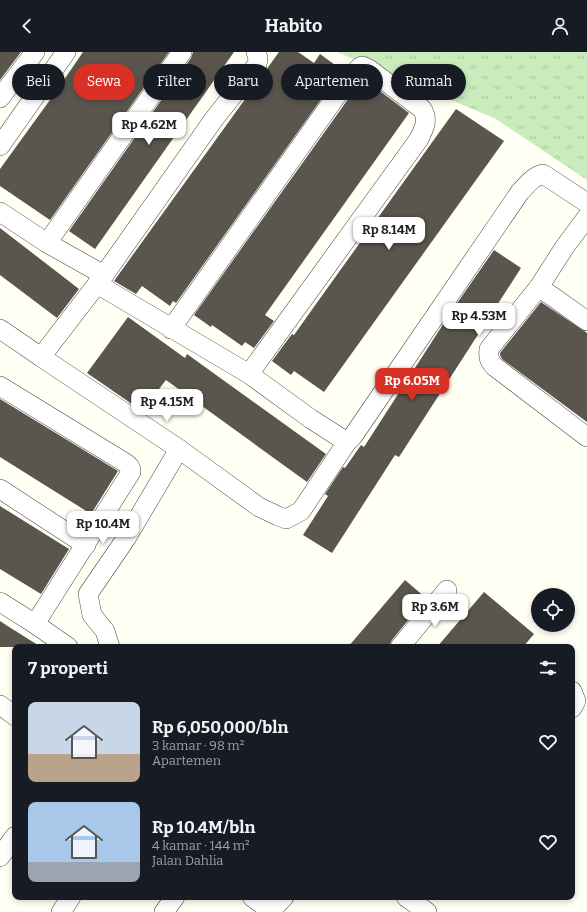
<!DOCTYPE html>
<html lang="id">
<head>
<meta charset="utf-8">
<style>
	:root { --surface:#171b24; --page:#20242c; --text:#f1f3f6; --muted:#9ea1a6; --accent:#d93025 }
	body { margin:0; font-family:Bitter,serif; background:var(--page); color:var(--text); height:100vh; display:flex; flex-direction:column; font-size:15px; white-space:nowrap }
	* { box-sizing:border-box; margin:0 }
	p { font-size:13px; color:var(--muted) }
	.icon { flex:none; width:22px; height:22px; fill:none; stroke:currentColor; stroke-width:2; stroke-linecap:round; stroke-linejoin:round }
	.map { position:relative; flex:1; overflow:hidden }
	.panel { position:absolute; left:12px; top:592px; width:563px; height:256px; display:flex; flex-direction:column; background:var(--surface); border-radius:8px; box-shadow:0 2px 6px #0003 }
	.panel>* { flex:none }
	.top-card { position:absolute; left:12px; top:12px; width:563px; height:36px; display:flex; gap:8px }
	.tools { position:absolute; left:531px; top:536px; display:grid; gap:8px }
	.tools a { display:grid; place-items:center; width:44px; height:44px; border-radius:50%; background:var(--surface); box-shadow:0 2px 6px #0003; font-size:20px }
	.price { position:absolute; translate:-50% -34px; padding:0 9px; border-radius:8px; background:#fff; color:#222; font-size:13px; line-height:26px; filter:drop-shadow(0 1px 2px #0008) }
	.price::after { content:''; position:absolute; left:50%; top:24px; width:12px; height:9px; margin-left:-6px; background:inherit; clip-path:polygon(0 0,100% 0,50% 100%) }
	.price.selected { background:var(--accent); color:#fff }
	ul { padding:0; list-style:none }
	li { display:flex; align-items:center; gap:12px; height:100px; padding:0 16px }
	li span { display:grid; place-items:center; flex:none; width:112px; height:80px; border-radius:8px; color:#555 }
	li>.icon { margin-inline-start:auto }
	span .icon { width:48px; height:48px; fill:#fffc; stroke-width:1 }
	li b { font-size:17px }
	h2 { display:flex; justify-content:space-between; align-items:center; height:48px; padding:0 16px; font-size:17px }
	.tag { padding:0 14px; border-radius:18px; background:var(--surface); box-shadow:0 2px 6px #0003; font-size:14px; line-height:36px }
	.tag.selected { background:var(--accent); color:#fff }
	header { display:flex; justify-content:space-between; align-items:center; height:52px; padding:0 16px; background:var(--surface); font-size:18px; font-weight:700 }
	.map>svg:first-child { display:block }
	.grass { fill:url(#grass-tufts) }
	.building { fill:#5a554d }
	.lines { fill:none; stroke-linecap:round; stroke-linejoin:round }
	.minor-casing { stroke:#444; stroke-width:20 }
	.minor { stroke:#fff; stroke-width:19 }
</style>
</head>
<body>
<header><svg class="icon" aria-label="back" viewBox="0 0 24 24"><path d="M15 5l-7 7 7 7"/></svg>Habito<svg class="icon" aria-label="person" viewBox="0 0 24 24"><circle cx="12" cy="8" r="4"/><path d="M4 21q1-7 8-7t8 7"/></svg></header>
<div class="map">
<svg width="587" height="860" viewBox="0 0 587 860">
	<defs>
		<pattern id="grass-tufts" width="24" height="20" patternUnits="userSpaceOnUse"><rect width="24" height="20" fill="#caebbc"/><path d="M3 7l-1-3M5 7V3M7 7l1-3M15 17l-1-3M17 17v-4M19 17l1-3" fill="none" stroke="#acc8a1"/></pattern>
	</defs>
	<rect width="100%" height="100%" fill="#fffff4"/>
	<!-- grass -->
	<polygon class="grass" points="337,0 587,0 587,128 496,67"/>
	<!-- building -->
	<g class="building">
		<polygon points="0,0 21,0 0,28"/>
		<polygon points="83,0 169,0 50,168 0,134 0,117 55,41"/>
		<polygon points="193,0 234,0 95,197 69,179 191,6"/>
		<polygon points="279,0 298,0 314,11 320,2 342,18 176,251 173,249 170,254 142,234 136,242 114,229"/>
		<polygon points="364,27 409,61 265,263 274,269 254,296 245,290 242,294 212,273 211,275 194,263 356,36"/>
		<polygon points="456,57 504,89 324,340 294,319 291,323 272,309 292,282 294,283 316,252"/>
		<polygon points="0,176 79,237 57,266 0,223"/>
		<polygon points="494,198 521,216 399,405 395,403 332,501 303,483 328,444 325,442 343,415 345,416 361,393 364,395 451,260"/>
		<polygon points="541,250 587,281 587,370 502,307 500,303 500,301"/>
		<polygon points="128,265 185,306 187,302 326,402 307,430 166,328 142,359 87,321"/>
		<polygon points="0,347 118,419 91,462 0,405"/>
		<polygon points="0,454 69,497 41,542 0,517"/>
		<polygon points="405,528 426,546 392,588 389,594 388,595 348,595"/>
		<polygon points="484,540 534,582 523,595 437,595"/>
		<polygon points="0,569 6,573 41,595 0,595"/>
	</g>
	<g class="lines">
		<!-- minor casing -->
		<g class="minor-casing">
			<g id="minor">
				<polyline points="0,46 35,0"/>
				<polyline points="0,94 66,0"/>
				<polyline points="0,160 47,191 104,223"/>
				<path d="M 587,165 L 564,196 L 539,235 L 489,297 C 488,305 489,309 495,315 L 587,385"/>
				<polyline points="47,191 182,0"/>
				<path d="M 97,232 L 249,322 L 311,367 L 347,390 L 353,384 L 520,140 C 527,133 533,124 543,122 L 587,151"/>
				<polyline points="539,235 587,269"/>
				<polyline points="0,277 41,305 104,223 214,67 257,13 258,6 256,0"/>
				<path d="M 171,277 L 347,29 L 360,15 L 362,14 L 369,17 L 422,57 C 429,67 424,77 419,87 L 249,322"/>
				<polyline points="41,305 179,397 259,455 278,464 286,467 301,459 347,390"/>
				<path d="M 0,334 L 124,410 C 128,413 131,414 131,420 L 35,572"/>
				<polyline points="0,437 86,493"/>
				<polyline points="0,550 35,572 68,595"/>
				<polyline points="110,595 105,579 92,563 88,542 127,485 179,397"/>
				<polyline points="400,595 447,538"/>
				<polyline points="572,639 576,649 572,656"/>
				<polyline points="0,653 15,664"/>
				<polyline points="0,805 15,784"/>
				<polyline points="252,845 272,860"/>
				<polyline points="406,845 427,860"/>
				<polyline points="61,860 71,845"/>
				<polyline points="164,860 175,845"/>
				<polyline points="270,860 284,845"/>
			</g>
		</g>
		<!-- minor -->
		<use href="#minor" class="minor"/>
	</g>
</svg>
<div class="tools">
<a><svg class="icon" aria-label="locate" viewBox="0 0 24 24"><circle cx="12" cy="12" r="6"/><path d="M12 2v4M12 18v4M2 12h4M18 12h4"/></svg></a>
</div>
<b class="price" style="left:149px;top:94px">Rp 4.62M</b>
<b class="price" style="left:389px;top:199px">Rp 8.14M</b>
<b class="price" style="left:479px;top:285px">Rp 4.53M</b>
<b class="price selected" style="left:412px;top:350px">Rp 6.05M</b>
<b class="price" style="left:167px;top:371px">Rp 4.15M</b>
<b class="price" style="left:103px;top:493px">Rp 10.4M</b>
<b class="price" style="left:435px;top:576px">Rp 3.6M</b>
<div class="top-card">
<a class="tag">Beli</a>
<a class="tag selected">Sewa</a>
<a class="tag">Filter</a>
<a class="tag">Baru</a>
<a class="tag">Apartemen</a>
<a class="tag">Rumah</a>
</div>
<section class="panel">
<h2>7 properti<svg class="icon" aria-label="filters" viewBox="0 0 24 24"><path d="M4 7h16M4 17h16"/><circle cx="9" cy="7" r="2"/><circle cx="15" cy="17" r="2"/></svg></h2>
<ul>
<li><span style="background:linear-gradient(#c9d6e8 65%,#b9a48a 0)"><svg class="icon" aria-label="home" viewBox="0 0 24 24"><path d="M3 11l9-7 9 7M6 9v11h12V9"/></svg></span><div><b>Rp 6,050,000/bln</b><p>3 kamar · 98 m²</p><p>Apartemen</p></div><svg class="icon" aria-label="heart" viewBox="0 0 24 24"><path d="M12 20l-8-8c-3-5 5-10 8-4 3-6 11-1 8 4z"/></svg></li>
<li><span style="background:linear-gradient(#a9c7e8 75%,#9aa5b1 0)"><svg class="icon" aria-label="home" viewBox="0 0 24 24"><path d="M3 11l9-7 9 7M6 9v11h12V9"/></svg></span><div><b>Rp 10.4M/bln</b><p>4 kamar · 144 m²</p><p>Jalan Dahlia</p></div><svg class="icon" aria-label="heart" viewBox="0 0 24 24"><path d="M12 20l-8-8c-3-5 5-10 8-4 3-6 11-1 8 4z"/></svg></li>
</ul>
</section>
</div>
</body>
</html>
